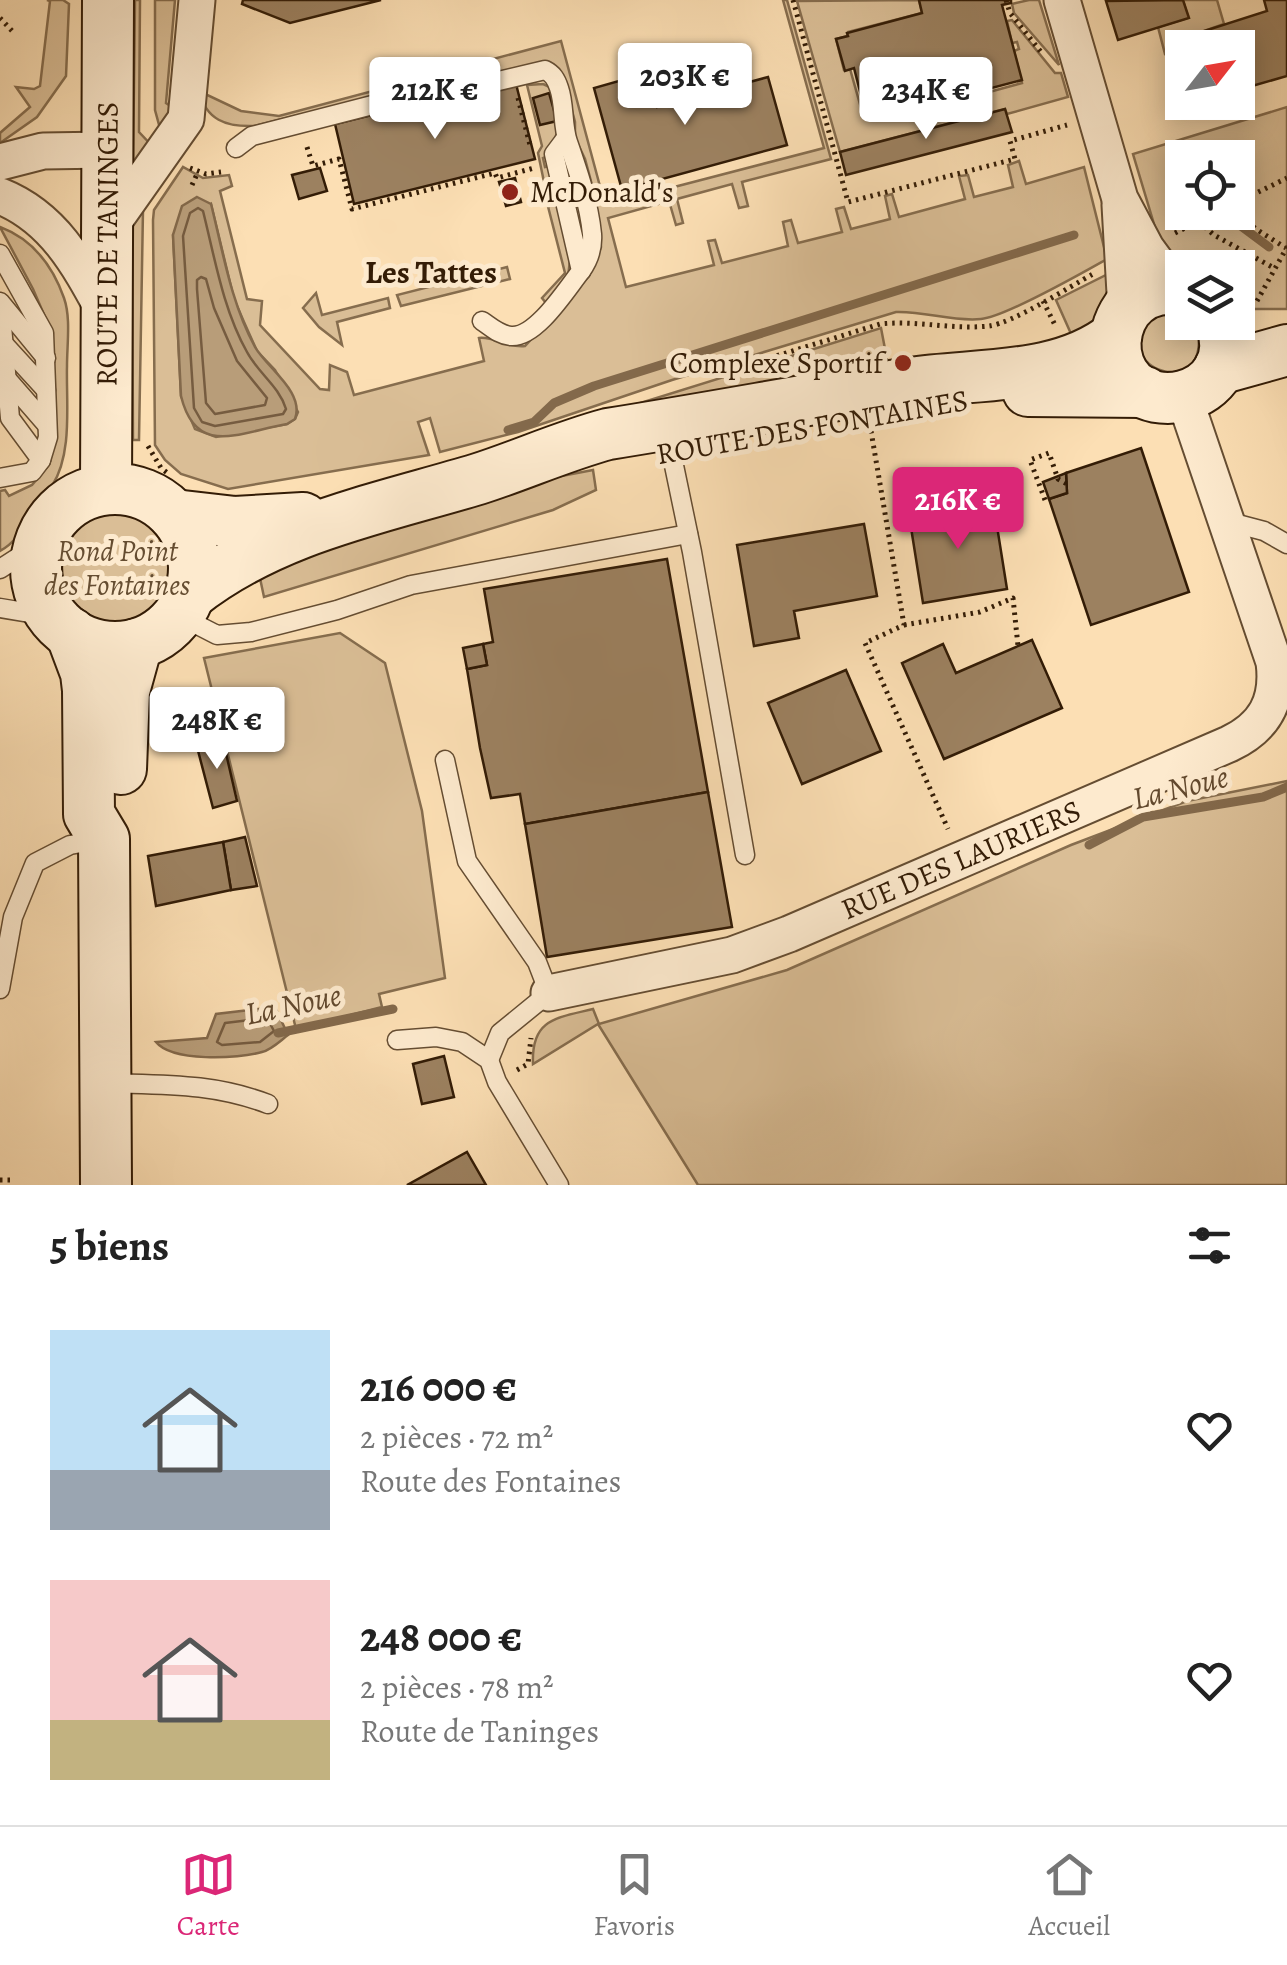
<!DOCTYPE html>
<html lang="fr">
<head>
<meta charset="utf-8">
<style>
	:root { --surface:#fff; --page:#f2f2f2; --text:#222; --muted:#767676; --line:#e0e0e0; --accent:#db2777 }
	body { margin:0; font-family:Alegreya,serif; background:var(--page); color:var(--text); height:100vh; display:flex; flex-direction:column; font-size:38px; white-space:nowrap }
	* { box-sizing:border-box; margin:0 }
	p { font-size:32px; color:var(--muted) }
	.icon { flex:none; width:55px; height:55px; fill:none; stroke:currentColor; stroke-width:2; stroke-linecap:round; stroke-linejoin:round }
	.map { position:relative; height:1185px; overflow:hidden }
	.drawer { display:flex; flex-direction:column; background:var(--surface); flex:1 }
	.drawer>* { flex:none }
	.needle { width:65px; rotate:59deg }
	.buttons { position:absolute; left:1165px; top:30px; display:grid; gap:20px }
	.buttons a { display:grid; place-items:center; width:90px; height:90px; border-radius:0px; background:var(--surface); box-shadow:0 5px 25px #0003; font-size:50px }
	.price { position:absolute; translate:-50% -85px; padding:0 22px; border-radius:10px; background:#fff; color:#222; font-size:32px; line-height:65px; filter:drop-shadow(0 2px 5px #0008) }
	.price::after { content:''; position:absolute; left:50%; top:60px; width:30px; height:22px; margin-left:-15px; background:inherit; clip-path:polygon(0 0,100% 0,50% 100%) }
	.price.active { background:var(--accent); color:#fff }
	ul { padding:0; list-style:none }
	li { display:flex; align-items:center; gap:30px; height:250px; padding:0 50px }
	li span { display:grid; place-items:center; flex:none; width:280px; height:200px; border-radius:0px; color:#555 }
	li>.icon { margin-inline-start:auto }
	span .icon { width:120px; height:120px; fill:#fffc; stroke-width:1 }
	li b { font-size:42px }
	h2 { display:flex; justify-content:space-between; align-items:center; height:120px; padding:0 50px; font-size:42px }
	.tabs { display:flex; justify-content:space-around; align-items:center; height:140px; border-top:2px solid var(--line); background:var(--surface); font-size:28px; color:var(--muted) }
	.tabs a { display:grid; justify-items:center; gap:5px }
	.tabs .active { color:var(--accent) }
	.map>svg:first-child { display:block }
	.green { fill:#dabe96; stroke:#866d4e; stroke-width:2.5; fill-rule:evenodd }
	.water { fill:#b89d79; stroke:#83694b; stroke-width:2.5 }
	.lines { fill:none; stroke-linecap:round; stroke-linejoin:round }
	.shore { stroke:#765c40; stroke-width:2.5 }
	.stream { stroke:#83694b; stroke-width:9 }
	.building { fill:#9c8160; stroke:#331c06; stroke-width:2.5 }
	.lane-casing { stroke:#654d32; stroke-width:21 }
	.street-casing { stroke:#654d32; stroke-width:39 }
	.secondary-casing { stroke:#331c06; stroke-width:54 }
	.path { stroke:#331c06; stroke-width:5; stroke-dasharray:2.5 5; stroke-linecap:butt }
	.lane { stroke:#fdeace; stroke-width:18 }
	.street { stroke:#fdeace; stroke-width:35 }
	.secondary { stroke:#fdeace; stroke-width:50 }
	.poi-dot { fill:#8f2418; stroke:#fdeace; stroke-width:4 }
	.labels { text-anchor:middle; stroke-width:10; stroke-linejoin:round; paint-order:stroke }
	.poi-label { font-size:30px; fill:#331c06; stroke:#fdeace; text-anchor:start }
	.street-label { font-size:30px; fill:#331c06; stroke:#fdeace }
	.park-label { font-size:30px; font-style:italic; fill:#654d31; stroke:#fdeace }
	.neighbourhood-label { font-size:32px; font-weight:bold; fill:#331c06; stroke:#fdeace }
	.water-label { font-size:32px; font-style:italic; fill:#62492e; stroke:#fdeace }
</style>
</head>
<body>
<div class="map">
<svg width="1287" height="1185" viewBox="0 0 1287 1185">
	<rect width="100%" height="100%" fill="#fcdfb4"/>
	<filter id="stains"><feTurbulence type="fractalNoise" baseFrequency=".002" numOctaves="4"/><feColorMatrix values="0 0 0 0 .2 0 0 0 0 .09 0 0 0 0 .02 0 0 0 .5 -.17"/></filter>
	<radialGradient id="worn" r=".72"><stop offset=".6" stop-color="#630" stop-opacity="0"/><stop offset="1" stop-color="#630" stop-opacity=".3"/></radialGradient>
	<!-- green -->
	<g class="green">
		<polygon points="47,0 63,0 69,4 66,76 37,117 0,143 0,133 30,107 16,87 34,89 40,86 50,1"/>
		<polygon points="135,0 140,0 139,132 156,150 133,168"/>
		<polygon points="155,0 175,0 166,103 180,112 161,132 155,110"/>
		<path d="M 783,0 L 787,0 L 831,159 L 742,182 L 748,206 L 739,208 L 732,184 L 677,199 L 683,223 L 676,225 L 669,201 L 608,218 L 626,287 L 714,265 L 708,241 L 715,240 L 722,263 L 788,246 L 783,222 L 791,220 L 798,243 L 842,232 L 836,209 L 844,207 L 851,229 L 890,219 L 885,196 L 892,194 L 899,217 L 965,199 L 959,176 L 968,175 L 974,197 L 1013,187 L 1008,165 L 1019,161 L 1026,184 L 1084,167 L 1107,259 C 1082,273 1005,317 981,319 C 952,322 926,311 896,312 L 672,380 L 518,432 L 440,452 L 430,418 L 418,422 L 429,455 L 228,489 L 181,474 L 165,460 L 155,445 L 153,220 L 154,210 L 183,167 L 203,178 L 229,175 L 232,186 L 220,191 L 247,299 L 262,301 L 260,325 L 320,389 L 329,390 L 330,365 L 347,372 L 354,395 L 484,361 L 479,338 C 494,336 506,348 525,346 L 589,276 L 601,247 L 592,185 L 585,159 L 575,138 L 575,122 L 563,76 L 551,63 L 543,62 L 407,98 L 395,91 L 254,126 C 226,127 206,120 199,91 L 241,111 L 279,116 L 561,41 L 605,205 L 824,148 ZM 211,204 L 234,299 L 244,322 L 257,351 L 275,370 L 298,412 L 295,419 L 287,424 L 216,437 L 195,429 L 181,396 L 173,235 Z"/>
		<polygon points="919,0 922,13 848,32 848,36 836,39 844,70 850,69 863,115 968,89 971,97 1022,83 1014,51 1019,49 1017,42 1012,43 1007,21 1012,20 1055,73 1061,73 1068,97 1007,114 1005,109 840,152 797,1"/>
		<polygon points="1029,0 1039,0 1059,65 1014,13 1012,4"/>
		<polygon points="1183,0 1217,0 1224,24 1201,32 1205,43 1165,54 1158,27 1188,18"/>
		<polygon points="543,84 552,88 561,123 548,156 543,158 545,167 550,166 570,260 568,277 546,303 542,298 565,273 542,183 544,182 538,153 542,146 527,85"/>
		<path d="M 1287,107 L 1287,309 L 1253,309 L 1238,305 L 1238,268 L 1182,268 L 1163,254 L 1133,154 ZM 1182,158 L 1238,158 L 1238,212 L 1182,212 Z"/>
		<polygon points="137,207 143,210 139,440 133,440 132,229"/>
		<path d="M 0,227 C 32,239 52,264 64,298 C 71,318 67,344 67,366 C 66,403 73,453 52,486 C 47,495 39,502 33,510 C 23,527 18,541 0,551 L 0,491 L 5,490 L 9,496 L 32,485 L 49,465 L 54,444 L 52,333 L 33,289 Z"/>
		<polygon points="507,267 510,279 401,306 397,295"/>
		<polygon points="1110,273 1111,306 1076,345 1056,300"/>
		<polygon points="316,293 322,315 388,298 390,308 337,322 342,345 319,327 303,308"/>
		<path d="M 1161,311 L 1182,313 L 1182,322 L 1197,325 C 1215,412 1090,362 1161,311 Z"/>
		<polygon points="881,328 890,375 618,410"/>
		<polygon points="593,470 596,490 553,510 264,597 257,564 494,489"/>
		<circle cx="117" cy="568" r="55"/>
		<polygon points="340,633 385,663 422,811 445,978 379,994 382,1007 296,1029 204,658"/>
		<path d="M 1287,781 L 1287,1185 L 698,1185 L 598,1024 L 533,1064 C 531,1019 556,1018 593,1009 L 599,1024 L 787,970 L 1071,845 L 1187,801 Z"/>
	</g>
	<!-- water -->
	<g class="water">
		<path d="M 197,197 L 211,204 C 223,252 231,303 255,347 C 267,368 305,392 295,419 L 287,424 C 240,432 196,458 181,396 L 173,235 L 182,206 Z"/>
		<path d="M 275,1007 L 288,1035 C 280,1041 271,1050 262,1052 C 237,1059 172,1062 156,1042 L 207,1038 L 216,1014 Z"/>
	</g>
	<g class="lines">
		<!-- shore -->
		<g class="shore">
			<path d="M 198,208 L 203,211 C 215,259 223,309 247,352 C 258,373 279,386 286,409 L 283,414 L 215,426 L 202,422 L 194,408 L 183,236 L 190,213 Z"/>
			<polygon points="201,277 206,279 214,308 237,361 267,398 265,405 215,414 206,403 197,289 197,280"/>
			<polygon points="267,1018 274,1031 260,1042 222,1045 217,1042 225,1023"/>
		</g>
		<!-- stream -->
		<g class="stream">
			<polyline points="1226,215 1269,247"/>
			<polyline points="508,430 534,422 554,403 594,386 1074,235"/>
			<polyline points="1089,845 1143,817 1263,797 1287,787"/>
			<polyline points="278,1033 393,1009"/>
		</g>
	</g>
	<!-- building -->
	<g class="building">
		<polygon points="243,0 381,0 290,23 242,4"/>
		<polygon points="919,0 1011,0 1011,3 1002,5 1022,80 969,94 968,89 866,115 854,68 845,71 836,39 848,36 847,33 922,13"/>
		<polygon points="1183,0 1189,18 1118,40 1106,1"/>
		<polygon points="1264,0 1287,0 1287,76 1238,90 1238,48 1206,48 1201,32 1267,11"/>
		<polygon points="647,73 657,107 768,77 787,145 622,190 594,88"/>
		<polygon points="515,80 535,159 354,204 335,124"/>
		<polygon points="549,93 557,121 540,125 533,98"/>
		<polygon points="1005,109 1012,132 846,175 840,152"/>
		<polygon points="320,168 327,191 299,199 292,175"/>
		<polygon points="515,178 521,202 506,206 499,182"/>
		<polygon points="1141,448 1189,592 1091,625 1049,499 1067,493 1066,473"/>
		<polygon points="1066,473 1067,493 1049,499 1043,482"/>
		<polygon points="993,501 1007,589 923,603 909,515"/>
		<polygon points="864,524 877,596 794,611 799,638 754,646 737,545"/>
		<polygon points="667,559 708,792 525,824 520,794 491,798 480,748 467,669 487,665 483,644 493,642 484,589"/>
		<polygon points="1032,640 1062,708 944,759 902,663 943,644 956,673"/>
		<polygon points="483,644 487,665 467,669 463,648"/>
		<polygon points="846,670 881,751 802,784 768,703"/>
		<polygon points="222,736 237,801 213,808 196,743"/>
		<polygon points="708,792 732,927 547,957 525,824"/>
		<polygon points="245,837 257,886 231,890 223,842"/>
		<polygon points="223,842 231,890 156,906 148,856"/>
		<polygon points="444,1056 454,1097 422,1104 413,1064"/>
		<polygon points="467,1152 486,1185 407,1185"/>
	</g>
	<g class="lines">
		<!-- lane casing -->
		<g class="lane-casing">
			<g id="lane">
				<path d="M 236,148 L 252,136 L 392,100 L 407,103 L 545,70 C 553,74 556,79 559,88 C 565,105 562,125 568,142 C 578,171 589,203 592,234 C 593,248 589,260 581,271"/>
				<polyline points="0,254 44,333 48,437 41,460 32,472 0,478"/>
				<polyline points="0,302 46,358"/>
				<polyline points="0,303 10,418 41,460"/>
				<path d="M 482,321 C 491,327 499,335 511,336 C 536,338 566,290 581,271 L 554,154 L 566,138"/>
				<polyline points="3,343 46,390"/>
				<polyline points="6,378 47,425"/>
				<polyline points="697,438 671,451 692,552 745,855"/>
				<polyline points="1226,521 1264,531 1287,544"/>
				<polyline points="0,569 20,556 45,532"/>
				<polyline points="0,608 54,617"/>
				<polyline points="178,615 217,635 251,632 337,610 411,585 688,534"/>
				<polyline points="445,760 467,861 537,962 549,993 500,1033 489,1060"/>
				<polyline points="0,989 13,917 35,863 70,845 98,840"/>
				<polyline points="397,1040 436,1037 462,1042 489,1060 497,1082 559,1185"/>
				<path d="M 107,1083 C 165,1085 213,1083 268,1104"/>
			</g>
		</g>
		<!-- street casing -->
		<g class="street-casing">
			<g id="street">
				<polyline points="1062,0 1120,199 1146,248 1176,289"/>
				<polyline points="0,162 43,151 107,150"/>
				<path d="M 0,196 C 53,217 78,263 104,311"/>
				<polyline points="1120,205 1126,311"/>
				<polyline points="107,231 186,119 197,0"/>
				<path id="s1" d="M 549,993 L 732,955 L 789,934 L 1229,744 C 1265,727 1279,701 1274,662 L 1184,397"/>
			</g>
		</g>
		<!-- secondary casing -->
		<g class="secondary-casing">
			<g id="secondary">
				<path d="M 1182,290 C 1162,286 1141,292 1127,309 C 1118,322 1114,337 1116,353 C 1128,429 1249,402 1221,322"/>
				<polyline points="1219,369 1287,350"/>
				<polyline points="1028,391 1145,392"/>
				<path id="s2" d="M 106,489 L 108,0"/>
				<circle cx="115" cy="568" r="79"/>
				<polyline points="174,515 235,522 303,518"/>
				<path d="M 189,595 C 272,529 378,509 478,479 C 522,465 563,446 608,434 C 709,418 809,399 910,383 C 978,373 1059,381 1116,336"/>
				<polyline points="71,633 86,673 88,690 89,814 104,839 106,1185"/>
				<polyline points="121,769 124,691 137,644"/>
			</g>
		</g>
		<!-- path -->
		<g class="path">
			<polyline points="793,0 848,202 1015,159 1010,141 1067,125"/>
			<polyline points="1006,0 1010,13 1041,52"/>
			<polyline points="0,18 14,33"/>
			<polyline points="518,98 530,145"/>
			<polyline points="1220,102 1225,123"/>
			<polyline points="307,147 313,166 339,159 352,209 495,173 497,178 534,168"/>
			<polyline points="190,168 206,174 221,172"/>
			<polyline points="192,185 198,172"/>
			<polyline points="1175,197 1182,206"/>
			<polyline points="1238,202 1287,178"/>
			<polyline points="1188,212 1214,235 1274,268"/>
			<polyline points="1236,212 1256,229 1286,248"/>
			<polyline points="1175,233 1217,212"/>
			<polyline points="1043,301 1055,325"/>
			<polyline points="1257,301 1287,247"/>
			<path d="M 734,369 L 880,324 C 916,320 952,330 989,326 C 1013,323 1069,287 1093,274"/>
			<polyline points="871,431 904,625 865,643 948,829"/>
			<polyline points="148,446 161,468 170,475"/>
			<polyline points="1045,500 1030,460 1049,453 1058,479 1067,484"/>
			<polyline points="904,625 980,612 1013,598 1018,646"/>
			<polyline points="517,1070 528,1064 531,1038"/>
			<polyline points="0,1180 12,1180"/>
		</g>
		<!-- lane -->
		<use href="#lane" class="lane"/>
		<!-- street -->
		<use href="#street" class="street"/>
		<!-- secondary -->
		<use href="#secondary" class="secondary"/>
	</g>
	<!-- markers -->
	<g class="poi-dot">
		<circle cx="510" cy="192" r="10"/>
		<circle cx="903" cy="363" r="10"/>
	</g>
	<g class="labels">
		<!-- poi labels -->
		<g class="poi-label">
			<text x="530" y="202">McDonald's</text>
			<text x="883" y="373" text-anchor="end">Complexe Sportif</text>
		</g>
		<!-- street labels -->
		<g class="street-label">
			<text dy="10" stroke="none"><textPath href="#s2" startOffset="245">ROUTE DE TANINGES</textPath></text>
			<text transform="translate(812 427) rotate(-10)" y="10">ROUTE DES FONTAINES</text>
			<text dy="10" stroke="none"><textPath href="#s1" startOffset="435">RUE DES LAURIERS</textPath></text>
		</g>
		<!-- park labels -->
		<g class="park-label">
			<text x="117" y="561">Rond Point<tspan x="117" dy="34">des Fontaines</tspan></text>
		</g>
		<!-- neighbourhood labels -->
		<g class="neighbourhood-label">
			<text x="431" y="283">Les Tattes</text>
		</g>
		<!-- water labels -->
		<g class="water-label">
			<text transform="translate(1180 787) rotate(-14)" y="11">La Noue</text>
			<text transform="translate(293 1004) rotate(-12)" y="11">La Noue</text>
		</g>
	</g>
	<rect width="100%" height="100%" filter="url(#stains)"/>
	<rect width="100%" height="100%" fill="url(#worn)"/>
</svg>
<div class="buttons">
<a><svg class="needle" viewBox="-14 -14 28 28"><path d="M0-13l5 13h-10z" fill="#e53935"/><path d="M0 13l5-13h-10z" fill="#767676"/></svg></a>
<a><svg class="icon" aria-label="locate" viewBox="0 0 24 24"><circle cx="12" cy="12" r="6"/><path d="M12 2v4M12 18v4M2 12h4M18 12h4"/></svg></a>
<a><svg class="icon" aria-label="layers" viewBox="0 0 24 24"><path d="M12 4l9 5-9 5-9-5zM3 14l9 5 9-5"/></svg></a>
</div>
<b class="price" style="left:685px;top:128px">203K €</b>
<b class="price" style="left:435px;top:142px">212K €</b>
<b class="price" style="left:926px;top:142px">234K €</b>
<b class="price active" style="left:958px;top:552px">216K €</b>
<b class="price" style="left:217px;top:772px">248K €</b>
</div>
<section class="drawer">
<h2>5 biens<svg class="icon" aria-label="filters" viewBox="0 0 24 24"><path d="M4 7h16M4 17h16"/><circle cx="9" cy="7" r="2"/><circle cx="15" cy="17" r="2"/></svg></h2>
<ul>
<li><span style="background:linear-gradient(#bfe0f5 70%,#9aa5b1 0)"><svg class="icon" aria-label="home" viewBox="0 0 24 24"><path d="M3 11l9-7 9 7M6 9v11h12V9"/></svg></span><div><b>216 000 €</b><p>2 pièces · 72 m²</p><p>Route des Fontaines</p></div><svg class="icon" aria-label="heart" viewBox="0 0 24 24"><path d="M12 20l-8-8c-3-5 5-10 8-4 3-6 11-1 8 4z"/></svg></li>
<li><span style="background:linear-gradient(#f6c9c9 70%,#c2b280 0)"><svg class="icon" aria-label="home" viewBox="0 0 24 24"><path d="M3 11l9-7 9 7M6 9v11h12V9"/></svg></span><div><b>248 000 €</b><p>2 pièces · 78 m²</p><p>Route de Taninges</p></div><svg class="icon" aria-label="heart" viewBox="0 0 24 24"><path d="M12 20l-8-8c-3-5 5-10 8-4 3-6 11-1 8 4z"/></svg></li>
</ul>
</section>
<nav class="tabs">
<a class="active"><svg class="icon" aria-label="map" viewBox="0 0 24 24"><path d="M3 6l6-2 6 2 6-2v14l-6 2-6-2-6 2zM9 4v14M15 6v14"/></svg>Carte</a>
<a><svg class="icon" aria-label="saved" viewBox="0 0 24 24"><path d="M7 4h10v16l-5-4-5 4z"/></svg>Favoris</a>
<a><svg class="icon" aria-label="home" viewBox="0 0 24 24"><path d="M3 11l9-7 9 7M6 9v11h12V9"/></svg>Accueil</a>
</nav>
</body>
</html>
